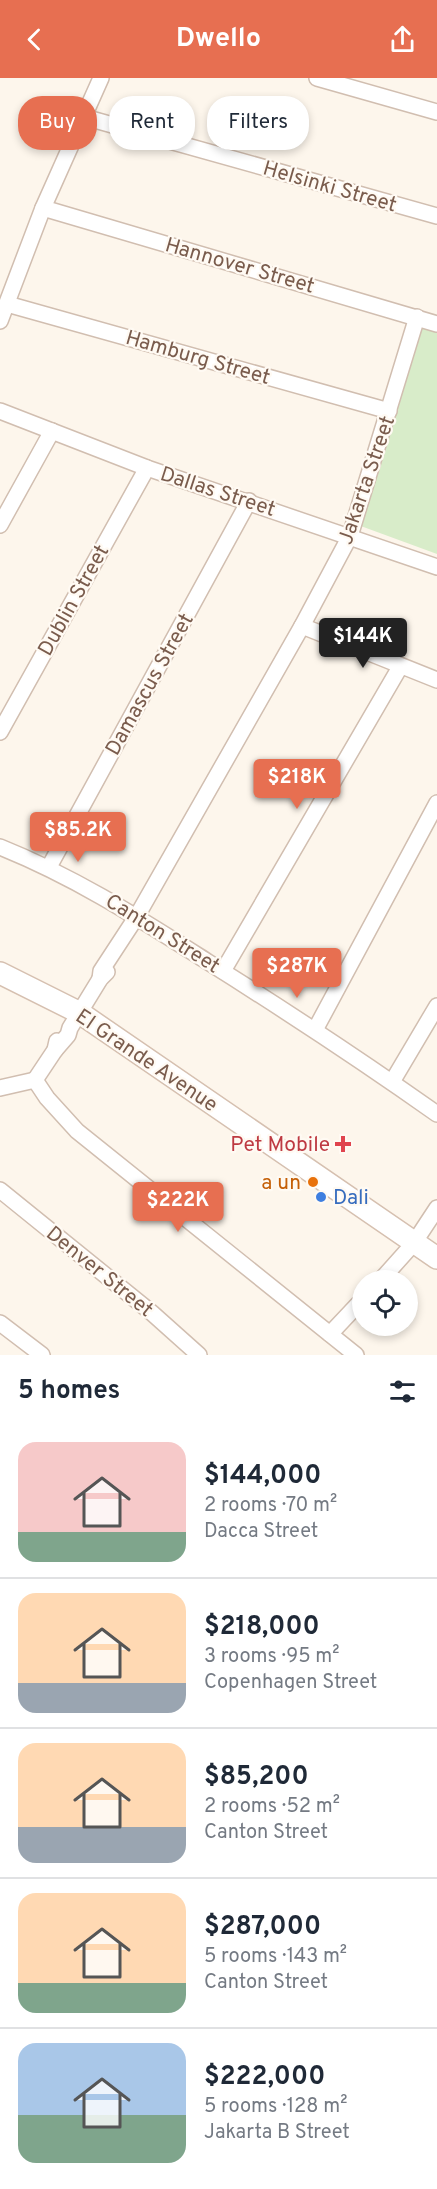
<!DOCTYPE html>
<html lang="en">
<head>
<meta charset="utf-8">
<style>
	:root { --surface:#fff; --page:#f6f6f7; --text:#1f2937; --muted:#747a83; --line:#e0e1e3; --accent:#e76f51 }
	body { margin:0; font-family:Overpass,sans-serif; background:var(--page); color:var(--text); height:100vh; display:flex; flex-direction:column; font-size:22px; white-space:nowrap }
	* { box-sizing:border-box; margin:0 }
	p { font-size:20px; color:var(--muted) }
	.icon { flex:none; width:33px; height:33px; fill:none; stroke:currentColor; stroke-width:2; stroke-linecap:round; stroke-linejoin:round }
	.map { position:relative; height:1277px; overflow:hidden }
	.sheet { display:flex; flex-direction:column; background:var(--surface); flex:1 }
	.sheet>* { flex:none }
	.guide { position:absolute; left:18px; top:18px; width:402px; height:54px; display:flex; gap:12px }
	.tools { position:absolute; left:352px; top:1192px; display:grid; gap:12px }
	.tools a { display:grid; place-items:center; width:66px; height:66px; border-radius:50%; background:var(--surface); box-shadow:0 3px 9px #0003; font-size:30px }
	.price { position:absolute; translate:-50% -51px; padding:0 14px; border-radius:6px; background:var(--accent); color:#fff; font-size:20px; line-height:39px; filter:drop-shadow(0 2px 3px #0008) }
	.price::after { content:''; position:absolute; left:50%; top:36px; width:18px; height:14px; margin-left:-9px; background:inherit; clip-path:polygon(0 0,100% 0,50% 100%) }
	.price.on { background:#222; color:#fff }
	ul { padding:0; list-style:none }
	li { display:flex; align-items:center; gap:18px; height:150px; padding:0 18px }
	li+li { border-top:2px solid var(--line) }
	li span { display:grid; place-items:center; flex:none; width:168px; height:120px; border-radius:18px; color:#555 }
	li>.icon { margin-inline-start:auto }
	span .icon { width:72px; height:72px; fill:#fffc; stroke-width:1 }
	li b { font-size:26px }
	h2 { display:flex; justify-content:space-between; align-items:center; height:72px; padding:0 18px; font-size:26px }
	.pill { padding:0 21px; border-radius:24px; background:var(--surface); box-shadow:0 3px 9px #0003; font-size:21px; line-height:54px }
	.pill.on { background:var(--accent); color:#fff }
	header { display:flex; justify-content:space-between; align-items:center; height:78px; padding:0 18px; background:var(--accent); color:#fff; font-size:27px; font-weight:700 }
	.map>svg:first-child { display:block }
	.green { fill:#d8ecc9 }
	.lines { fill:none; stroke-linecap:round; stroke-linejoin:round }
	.street-casing { stroke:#d1beb0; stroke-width:18 }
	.secondary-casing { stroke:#d6c0b0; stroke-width:24 }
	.street { stroke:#fff; stroke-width:15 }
	.secondary { stroke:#fff; stroke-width:21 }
	.health-dot { fill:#e0444e; stroke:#fffaf3; stroke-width:2 }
	.food-dot { fill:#e8710a; stroke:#fffaf3; stroke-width:2 }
	.shop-dot { fill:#3f7fe0; stroke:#fffaf3; stroke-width:2 }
	.labels { text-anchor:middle; stroke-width:4.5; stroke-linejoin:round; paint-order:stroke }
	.street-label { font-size:21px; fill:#7a5c4d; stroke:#fffaf3 }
	.health-label { font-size:21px; fill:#be3a42; stroke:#fffaf3; text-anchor:end }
	.food-label { font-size:21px; fill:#c56008; stroke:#fffaf3; text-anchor:end }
	.shop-label { font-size:21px; fill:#366cbe; stroke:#fffaf3; text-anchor:start }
</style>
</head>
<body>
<header><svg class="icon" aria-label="back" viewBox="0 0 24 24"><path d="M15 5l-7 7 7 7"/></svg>Dwello<svg class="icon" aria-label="share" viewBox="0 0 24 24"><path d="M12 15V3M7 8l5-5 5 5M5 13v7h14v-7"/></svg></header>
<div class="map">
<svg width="437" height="1277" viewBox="0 0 437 1277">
	<rect width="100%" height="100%" fill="#fdf6ec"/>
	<!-- green -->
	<polygon class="green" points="418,243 437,250 437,476 358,447"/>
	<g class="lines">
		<!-- street casing -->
		<g class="street-casing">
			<g id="street">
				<polyline points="317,0 437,34"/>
				<polyline points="84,39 437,138"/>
				<polyline points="43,130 437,246"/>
				<polyline points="7,226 389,333"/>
				<polyline points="0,243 43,130 101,0"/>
				<polyline points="0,333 147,390 437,489"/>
				<polyline points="0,447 52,353"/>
				<polyline points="302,548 437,602"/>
				<polyline points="0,654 147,390"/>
				<path d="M 0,769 C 75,799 140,841 208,884 C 286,933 362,983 437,1036"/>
				<polyline points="49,789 249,423"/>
				<polyline points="223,893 400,589"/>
				<polyline points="100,901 101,893 137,838 302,548 350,458 417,239"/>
				<polyline points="315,952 437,725"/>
				<polyline points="55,972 68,957 70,950 100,901 107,894"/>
				<polyline points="35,1002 47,1020 77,1053 356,1277"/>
				<polyline points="35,1002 55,972 57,963"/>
				<polyline points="392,1004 437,928"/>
				<polyline points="0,1010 35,1002"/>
				<polyline points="0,1112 152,1235 199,1277"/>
				<polyline points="380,1203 414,1165 437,1130"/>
				<polyline points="0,1245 42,1277"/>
				<polyline points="330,1256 363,1221"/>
			</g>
		</g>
		<!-- secondary casing -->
		<g class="secondary-casing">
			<polyline id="secondary" points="0,895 80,935 437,1180"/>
		</g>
		<!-- street -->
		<use href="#street" class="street"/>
		<!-- secondary -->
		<use href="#secondary" class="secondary"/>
	</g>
	<!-- markers -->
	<path class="health-dot" d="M340 1057h6v6h6v6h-6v6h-6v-6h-6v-6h6z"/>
	<circle class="food-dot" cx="313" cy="1104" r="6"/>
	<circle class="shop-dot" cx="321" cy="1119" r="6"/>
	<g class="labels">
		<!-- street labels -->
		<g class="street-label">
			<text transform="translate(330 108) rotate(16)" y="7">Helsinki Street</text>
			<text transform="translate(240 187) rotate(16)" y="7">Hannover Street</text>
			<text transform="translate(198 279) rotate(16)" y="7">Hamburg Street</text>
			<text transform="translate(366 402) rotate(-71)" y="7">Jakarta Street</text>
			<text transform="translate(218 413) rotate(18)" y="7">Dallas Street</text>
			<text transform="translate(73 522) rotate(-61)" y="7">Dublin Street</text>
			<text transform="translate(149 606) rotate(-61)" y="7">Damascus Street</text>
			<text transform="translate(163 855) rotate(32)" y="7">Canton Street</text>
			<text transform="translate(147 982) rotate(34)" y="7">El Grande Avenue</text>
			<text transform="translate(100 1193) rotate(39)" y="7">Denver Street</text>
		</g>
		<!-- health labels -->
		<g class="health-label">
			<text x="330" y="1073">Pet Mobile</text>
		</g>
		<!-- food labels -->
		<g class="food-label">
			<text x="301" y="1111">a un</text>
		</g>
		<!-- shop labels -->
		<g class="shop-label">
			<text x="333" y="1126">Dali</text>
		</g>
	</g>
</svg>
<div class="tools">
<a><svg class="icon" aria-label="locate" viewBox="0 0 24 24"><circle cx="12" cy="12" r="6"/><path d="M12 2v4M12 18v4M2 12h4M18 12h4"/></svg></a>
</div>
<b class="price on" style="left:363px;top:591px">$144K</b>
<b class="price" style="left:297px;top:732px">$218K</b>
<b class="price" style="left:78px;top:785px">$85.2K</b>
<b class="price" style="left:297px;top:921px">$287K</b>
<b class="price" style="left:178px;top:1155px">$222K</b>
<div class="guide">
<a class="pill on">Buy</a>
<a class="pill">Rent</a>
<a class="pill">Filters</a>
</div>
</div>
<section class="sheet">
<h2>5 homes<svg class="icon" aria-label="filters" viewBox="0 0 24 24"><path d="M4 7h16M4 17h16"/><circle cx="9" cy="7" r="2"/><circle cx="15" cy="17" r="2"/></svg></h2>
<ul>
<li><span style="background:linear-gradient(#f6c9c9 75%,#7fa58c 0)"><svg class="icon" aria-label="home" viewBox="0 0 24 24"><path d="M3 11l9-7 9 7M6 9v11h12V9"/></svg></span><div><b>$144,000</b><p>2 rooms · 70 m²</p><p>Dacca Street</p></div></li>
<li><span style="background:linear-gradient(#ffd9b3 75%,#9aa5b1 0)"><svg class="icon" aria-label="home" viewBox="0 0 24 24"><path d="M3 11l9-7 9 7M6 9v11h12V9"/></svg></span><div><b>$218,000</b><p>3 rooms · 95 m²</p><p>Copenhagen Street</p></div></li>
<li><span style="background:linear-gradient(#ffd9b3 70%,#9aa5b1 0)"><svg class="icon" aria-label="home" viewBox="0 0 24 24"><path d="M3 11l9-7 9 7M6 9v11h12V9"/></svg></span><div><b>$85,200</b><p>2 rooms · 52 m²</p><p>Canton Street</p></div></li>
<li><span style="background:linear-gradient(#ffd9b3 75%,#7fa58c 0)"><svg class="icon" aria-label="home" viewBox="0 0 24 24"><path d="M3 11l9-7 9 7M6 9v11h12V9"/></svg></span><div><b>$287,000</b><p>5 rooms · 143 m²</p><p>Canton Street</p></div></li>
<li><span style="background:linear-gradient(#a9c7e8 60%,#7fa58c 0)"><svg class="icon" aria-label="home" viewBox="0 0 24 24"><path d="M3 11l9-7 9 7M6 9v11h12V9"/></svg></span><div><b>$222,000</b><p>5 rooms · 128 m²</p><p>Jakarta B Street</p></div></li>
</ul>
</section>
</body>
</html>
